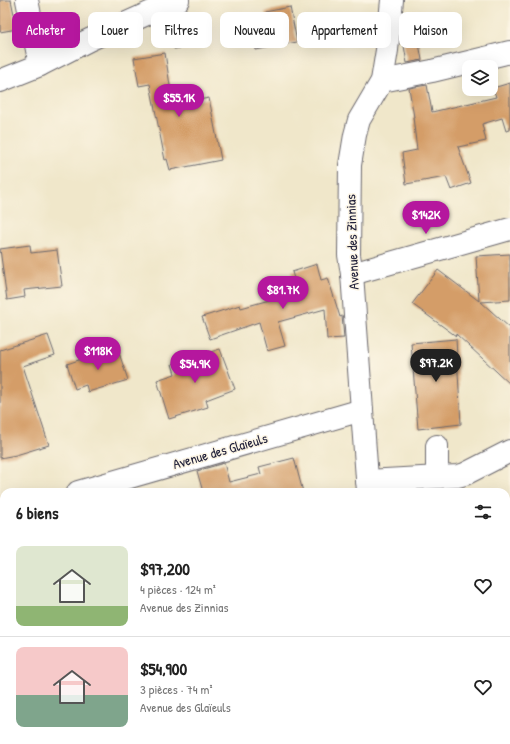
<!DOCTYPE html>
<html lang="fr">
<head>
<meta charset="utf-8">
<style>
	:root { --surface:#fff; --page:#f2f2f2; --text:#222; --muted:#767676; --line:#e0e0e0; --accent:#b5179e }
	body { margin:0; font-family:"Patrick Hand",sans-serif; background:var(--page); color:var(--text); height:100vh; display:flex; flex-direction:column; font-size:15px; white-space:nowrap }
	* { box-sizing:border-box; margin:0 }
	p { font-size:13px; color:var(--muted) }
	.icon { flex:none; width:22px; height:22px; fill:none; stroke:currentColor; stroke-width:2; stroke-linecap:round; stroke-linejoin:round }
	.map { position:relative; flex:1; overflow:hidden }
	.side { position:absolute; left:0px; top:488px; width:510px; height:256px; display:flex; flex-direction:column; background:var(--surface); border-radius:12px 12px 0 0; box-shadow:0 4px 16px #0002 }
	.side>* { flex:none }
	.hud { position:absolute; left:12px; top:12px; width:486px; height:36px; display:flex; gap:8px }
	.tools { position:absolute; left:462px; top:60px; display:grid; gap:8px }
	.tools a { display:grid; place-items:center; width:36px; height:36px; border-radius:8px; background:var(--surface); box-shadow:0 4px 16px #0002; font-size:20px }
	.price { position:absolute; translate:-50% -34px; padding:0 9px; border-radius:14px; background:var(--accent); color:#fff; font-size:13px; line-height:26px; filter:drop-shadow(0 1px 2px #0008) }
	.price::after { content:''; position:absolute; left:50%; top:24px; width:12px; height:9px; margin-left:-6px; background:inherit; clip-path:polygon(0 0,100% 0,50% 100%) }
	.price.on { background:#222; color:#fff }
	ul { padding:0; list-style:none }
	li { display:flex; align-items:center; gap:12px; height:100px; padding:0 16px }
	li+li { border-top:1px solid var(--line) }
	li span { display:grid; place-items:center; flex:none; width:112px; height:80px; border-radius:8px; color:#555 }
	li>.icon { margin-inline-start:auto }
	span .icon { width:48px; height:48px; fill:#fffc; stroke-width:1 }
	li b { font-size:17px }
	h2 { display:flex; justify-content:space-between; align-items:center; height:48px; padding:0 16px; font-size:17px }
	.chip { padding:0 14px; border-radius:8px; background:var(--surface); box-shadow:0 4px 16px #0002; font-size:14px; line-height:36px }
	.chip.on { background:var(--accent); color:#fff }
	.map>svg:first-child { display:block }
	.building { fill:#d49d67 }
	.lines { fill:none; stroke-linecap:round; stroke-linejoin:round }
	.minor-casing { stroke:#6a676d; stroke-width:24 }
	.minor { stroke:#fff; stroke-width:22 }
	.labels { text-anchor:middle; stroke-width:3; stroke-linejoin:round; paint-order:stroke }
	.street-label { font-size:14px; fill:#22223b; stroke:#fcf5e5 }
</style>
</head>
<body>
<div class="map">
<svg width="510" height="744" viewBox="0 0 510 744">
	<rect width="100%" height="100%" fill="#fcf5e5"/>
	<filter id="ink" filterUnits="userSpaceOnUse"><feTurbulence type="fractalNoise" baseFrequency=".025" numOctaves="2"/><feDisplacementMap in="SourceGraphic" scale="8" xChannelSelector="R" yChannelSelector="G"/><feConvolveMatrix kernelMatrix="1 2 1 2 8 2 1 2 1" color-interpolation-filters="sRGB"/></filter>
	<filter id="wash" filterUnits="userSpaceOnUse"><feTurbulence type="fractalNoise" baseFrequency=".012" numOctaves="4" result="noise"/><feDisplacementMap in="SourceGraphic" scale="16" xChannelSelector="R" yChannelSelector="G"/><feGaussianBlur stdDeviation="0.9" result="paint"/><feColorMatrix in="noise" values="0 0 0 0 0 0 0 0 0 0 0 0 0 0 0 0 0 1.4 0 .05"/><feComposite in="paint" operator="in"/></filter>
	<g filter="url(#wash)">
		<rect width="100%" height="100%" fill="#f0e7ca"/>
		<g id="blocks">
			<!-- building -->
			<g class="building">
				<polygon points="0,0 11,0 17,29 0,32"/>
				<polygon points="290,7 297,42 256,50 254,41 243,43 239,22 266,16 265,12"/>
				<polygon points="193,22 196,46 174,49 171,25"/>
				<polygon points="418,38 422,60 407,63 403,40"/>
				<polygon points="165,53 173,105 209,98 221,160 170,170 167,159 165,160 150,84 139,86 134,58"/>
				<polygon points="510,83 510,130 506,131 502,118 482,124 486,141 458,147 471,183 451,190 446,177 406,184 402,153 417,150 413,117 414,117 409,88 427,85 432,112 496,97 493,88"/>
				<polygon points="30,245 31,253 57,250 62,286 24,290 25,297 7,300 0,249"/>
				<polygon points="510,254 510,300 481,302 510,328 510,384 456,334 456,336 412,304 438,270 479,301 476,256"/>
				<polygon points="317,264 321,280 328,278 340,317 342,316 344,338 327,339 325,309 278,322 285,346 267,351 259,322 210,339 202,317 240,305 241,308 287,295 285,288 296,285 292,272"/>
				<polygon points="48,335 55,355 23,366 49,445 16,455 0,458 0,350"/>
				<polygon points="456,339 461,424 418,429 411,343"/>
				<polygon points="117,347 128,380 88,392 86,385 75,389 67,364"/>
				<polygon points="220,349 235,389 206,400 208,407 169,419 157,380 175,374 172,364"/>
				<polygon points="294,458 303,492 203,492 197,471 224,463 229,482 261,474 259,467"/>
			</g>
		</g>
	</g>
	<g filter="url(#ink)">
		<use href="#blocks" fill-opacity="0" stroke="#6a676d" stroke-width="1"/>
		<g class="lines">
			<!-- minor casing -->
			<g class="minor-casing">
				<g id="minor">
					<polyline points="27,0 40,65"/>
					<polyline points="0,81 40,65 89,40 178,0"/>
					<polyline points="382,81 432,71 510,52"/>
					<polyline points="352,274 510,229"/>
					<polyline points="437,446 437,477"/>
					<polyline points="367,481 458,476 465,474 510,451"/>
					<polyline points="78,492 362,410"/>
					<polyline points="368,492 352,274 349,255 350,165 355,135 359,120 382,81 387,50 392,0"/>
					<polyline points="0,515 4,513"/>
					<polyline points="506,592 510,587"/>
					<polyline points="387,740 387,744"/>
				</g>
			</g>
			<!-- minor -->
			<use href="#minor" class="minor"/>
		</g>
	</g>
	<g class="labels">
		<!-- street labels -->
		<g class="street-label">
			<text transform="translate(352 242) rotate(-92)" y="5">Avenue des Zinnias</text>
			<text transform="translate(220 451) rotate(-16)" y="5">Avenue des Glaïeuls</text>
		</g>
	</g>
</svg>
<div class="tools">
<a><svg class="icon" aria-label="layers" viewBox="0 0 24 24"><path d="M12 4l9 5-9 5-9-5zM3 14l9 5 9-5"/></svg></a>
</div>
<b class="price" style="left:179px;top:118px">$55.1K</b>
<b class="price" style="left:426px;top:235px">$142K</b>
<b class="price" style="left:283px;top:310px">$81.7K</b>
<b class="price" style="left:98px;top:371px">$118K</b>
<b class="price on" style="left:436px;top:383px">$97.2K</b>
<b class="price" style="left:195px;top:384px">$54.9K</b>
<div class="hud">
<a class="chip on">Acheter</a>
<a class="chip">Louer</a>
<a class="chip">Filtres</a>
<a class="chip">Nouveau</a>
<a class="chip">Appartement</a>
<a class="chip">Maison</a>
</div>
<section class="side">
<h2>6 biens<svg class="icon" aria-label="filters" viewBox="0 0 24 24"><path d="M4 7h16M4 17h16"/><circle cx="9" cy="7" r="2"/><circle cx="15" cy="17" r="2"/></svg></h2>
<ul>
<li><span style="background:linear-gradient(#dfe7d0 75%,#8fb573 0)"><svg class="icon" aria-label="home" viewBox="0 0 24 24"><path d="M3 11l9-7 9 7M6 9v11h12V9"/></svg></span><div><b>$97,200</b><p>4 pièces · 124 m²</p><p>Avenue des Zinnias</p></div><svg class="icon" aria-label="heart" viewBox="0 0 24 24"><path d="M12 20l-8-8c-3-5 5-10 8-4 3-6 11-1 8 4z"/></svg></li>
<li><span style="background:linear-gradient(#f6c9c9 60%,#7fa58c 0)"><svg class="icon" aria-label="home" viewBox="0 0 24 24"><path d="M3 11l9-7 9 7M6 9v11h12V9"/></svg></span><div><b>$54,900</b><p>3 pièces · 74 m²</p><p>Avenue des Glaïeuls</p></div><svg class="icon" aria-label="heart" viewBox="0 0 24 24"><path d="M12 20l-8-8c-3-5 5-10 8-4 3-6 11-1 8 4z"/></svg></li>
</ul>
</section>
</div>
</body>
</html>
